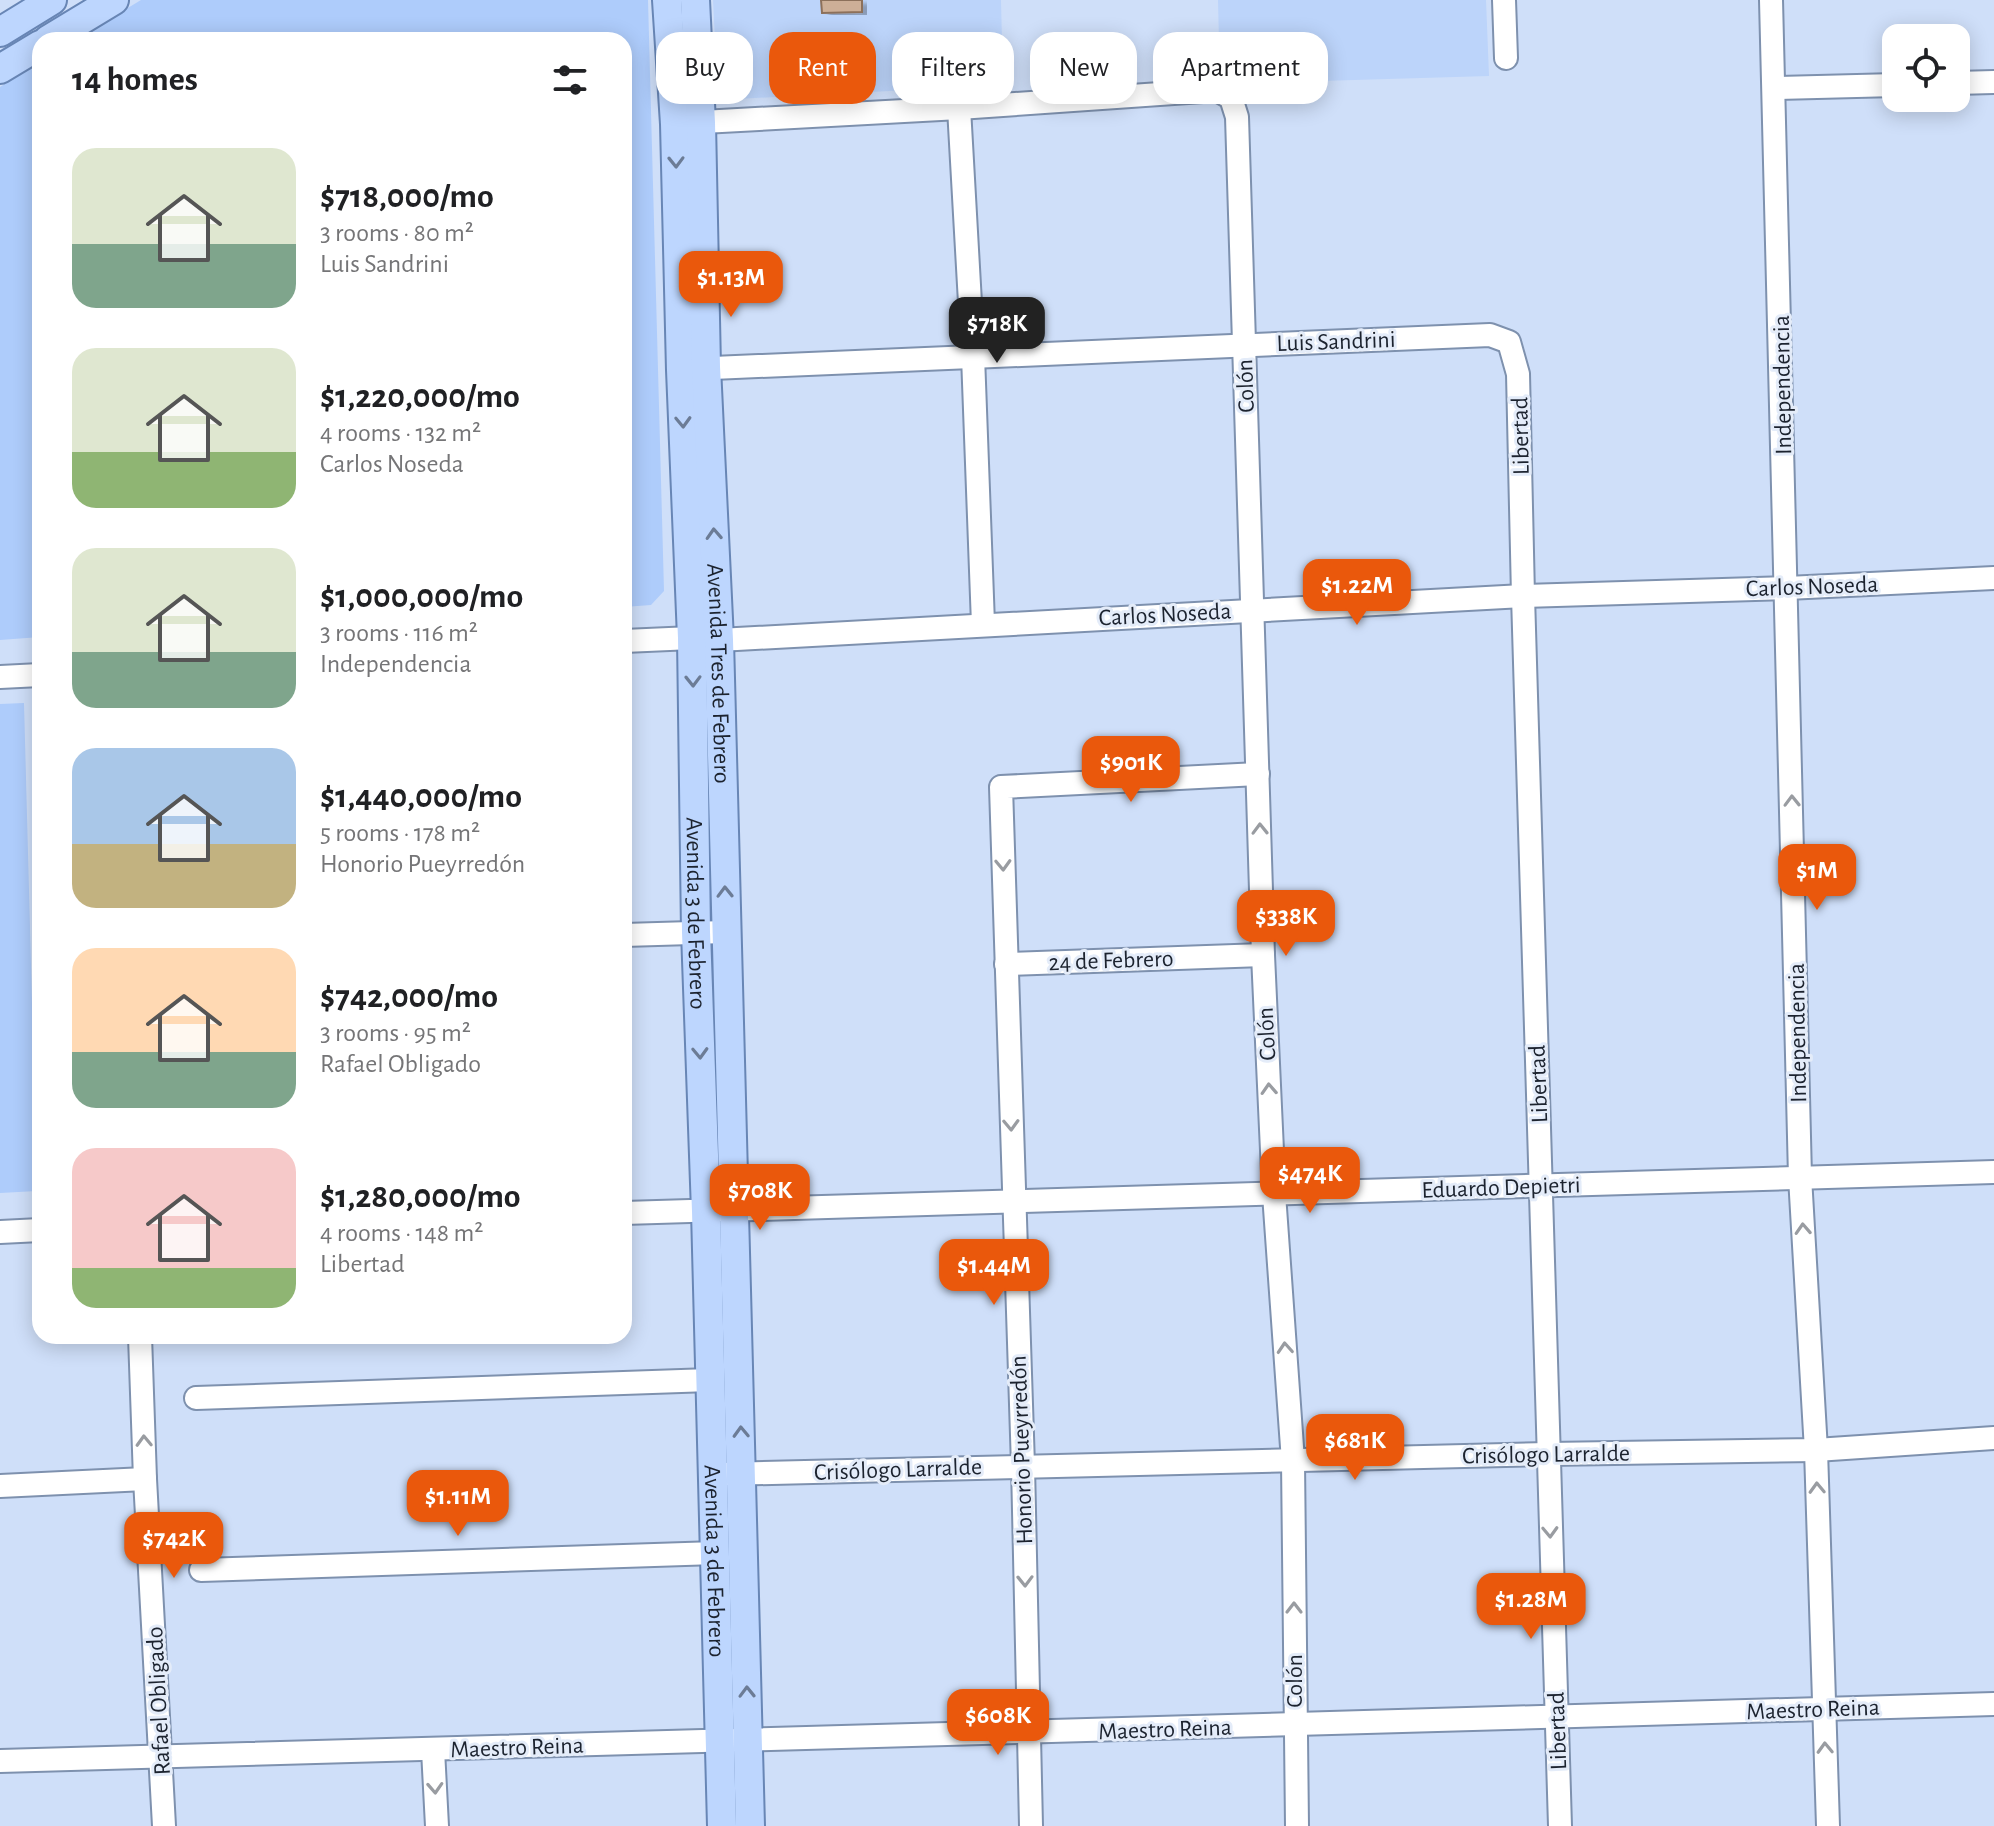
<!DOCTYPE html>
<html lang="en">
<head>
<meta charset="utf-8">
<style>
	:root { --surface:#fff; --page:#f6f6f6; --text:#202124; --muted:#757577; --accent:#ea580c }
	body { margin:0; font-family:"Alegreya Sans",sans-serif; background:var(--page); color:var(--text); height:100vh; display:flex; flex-direction:column; font-size:30px; white-space:nowrap }
	* { box-sizing:border-box; margin:0 }
	p { font-size:26px; color:var(--muted) }
	.icon { flex:none; width:44px; height:44px; fill:none; stroke:currentColor; stroke-width:2; stroke-linecap:round; stroke-linejoin:round }
	.map { position:relative; flex:1; overflow:hidden }
	.drawer { position:absolute; left:32px; top:32px; width:600px; height:1312px; display:flex; flex-direction:column; background:var(--surface); border-radius:24px; box-shadow:0 4px 20px #0003 }
	.drawer>* { flex:none }
	.top-card { position:absolute; left:656px; top:32px; width:760px; height:72px; display:flex; gap:16px }
	.buttons { position:absolute; left:1882px; top:24px; display:grid; gap:16px }
	.buttons a { display:grid; place-items:center; width:88px; height:88px; border-radius:16px; background:var(--surface); box-shadow:0 4px 20px #0003; font-size:40px }
	.price { position:absolute; translate:-50% -68px; padding:0 18px; border-radius:16px; background:var(--accent); color:#fff; font-size:26px; line-height:52px; filter:drop-shadow(0 2px 4px #0008) }
	.price::after { content:''; position:absolute; left:50%; top:48px; width:24px; height:18px; margin-left:-12px; background:inherit; clip-path:polygon(0 0,100% 0,50% 100%) }
	.price.selected { background:#222; color:#fff }
	ul { padding:0; list-style:none }
	li { display:flex; align-items:center; gap:24px; height:200px; padding:0 40px }
	li span { display:grid; place-items:center; flex:none; width:224px; height:160px; border-radius:24px; color:#555 }
	li>.icon { margin-inline-start:auto }
	span .icon { width:96px; height:96px; fill:#fffc; stroke-width:1 }
	li b { font-size:34px }
	h2 { display:flex; justify-content:space-between; align-items:center; height:96px; padding:0 40px; font-size:34px }
	.tag { padding:0 28px; border-radius:24px; background:var(--surface); box-shadow:0 4px 20px #0003; font-size:28px; line-height:72px }
	.tag.selected { background:var(--accent); color:#fff }
	.map>svg:first-child { display:block }
	.built { fill:#bcd4fa }
	.green { fill:#aeccfb }
	.building { fill:#cdaf97; stroke:#8c6f5a; stroke-width:2; filter:url(#shadow) }
	.lines { fill:none; stroke-linecap:round; stroke-linejoin:round }
	.minor-casing { stroke:#7e91ae; stroke-width:26 }
	.major-casing { stroke:#6886b5; stroke-width:32 }
	.minor { stroke:#fff; stroke-width:22 }
	.major { stroke:#bdd6fe; stroke-width:28 }
	.oneway { stroke:#6c7c96 }
	.oneway2 { stroke:#999ca1 }
	.labels { text-anchor:middle; stroke-width:6; stroke-linejoin:round; paint-order:stroke }
	.street-label { font-size:24px; fill:#1c232f; stroke:#e4ecf9 }
</style>
</head>
<body>
<div class="map">
<svg width="1994" height="1826" viewBox="0 0 1994 1826">
	<defs>
		<filter id="shadow"><feDropShadow dx="8" dy="4.5" stdDeviation="2" flood-color="#0004"/></filter>
	</defs>
	<rect width="100%" height="100%" fill="#cfdff9"/>
	<!-- built -->
	<g class="built">
		<polygon points="713,0 1001,0 1003,85 718,100"/>
		<polygon points="1218,0 1486,0 1489,76 1220,84"/>
	</g>
	<!-- green -->
	<g class="green">
		<polygon points="141,0 648,0 664,591 651,605 624,607 624,40 75,40"/>
		<polygon points="40,61 40,637 0,640 0,87"/>
		<polygon points="24,703 37,1191 0,1193 0,704"/>
	</g>
	<!-- building -->
	<polygon class="building" points="821,0 862,0 862,12 822,13"/>
	<g class="lines">
		<!-- minor casing -->
		<g class="minor-casing">
			<g id="minor">
				<polyline points="1504,0 1506,58"/>
				<polyline points="1771,0 1800,1177 1816,1450 1828,1826"/>
				<polyline points="1956,83 1994,82"/>
				<polyline points="1774,88 1896,85"/>
				<polyline points="959,108 973,356 983,624"/>
				<polyline points="684,123 959,108 1217,90 1231,98 1237,117 1263,955 1274,1194 1293,1461 1297,1826"/>
				<polyline points="690,369 1490,335 1509,342 1518,374 1523,596 1560,1826"/>
				<polyline points="624,641 692,638 719,640 1523,596 1787,588 1994,578"/>
				<polyline points="0,677 40,675"/>
				<polyline points="624,935 725,932"/>
				<polyline points="1006,964 1263,955"/>
				<polyline points="624,1213 1994,1172"/>
				<polyline points="0,1232 40,1230"/>
				<polyline points="140,1336 145,1479 164,1826"/>
				<polyline points="196,1398 710,1380"/>
				<polyline points="726,1474 1548,1454 1816,1450 1994,1438"/>
				<polyline points="0,1486 145,1479"/>
				<polyline points="201,1570 716,1553"/>
				<polyline points="433,1750 437,1826"/>
				<polyline points="0,1761 1994,1704"/>
				<polyline points="1031,1826 1023,1466 1001,787 1258,774"/>
			</g>
		</g>
		<!-- major casing -->
		<g class="major-casing">
			<g id="major">
				<path id="s1" d="M 667,0 L 675,124 L 681,370 L 692,638 L 696,932 L 706,1211 L 722,1826"/>
				<path id="s2" d="M 695,0 L 701,123 L 706,367 L 719,640 L 750,1826"/>
				<polyline points="0,32 52,0"/>
				<polyline points="48,40 114,0"/>
				<polyline points="0,69 40,45"/>
			</g>
		</g>
		<!-- minor -->
		<use href="#minor" class="minor"/>
		<!-- major -->
		<use href="#major" class="major"/>
	</g>
	<!-- one-way arrows -->
	<defs><path id="oneway-chevron" d="M-2-3.5L2.5 0L-2 3.5" fill="none" stroke-width="1.6" stroke-linecap="round" stroke-linejoin="round" transform="scale(2)"/></defs>
	<g class="oneway">
		<use href="#oneway-chevron" transform="translate(676 162) rotate(89)"/>
		<use href="#oneway-chevron" transform="translate(683 422) rotate(88)"/>
		<use href="#oneway-chevron" transform="translate(714 534) rotate(-93)"/>
		<use href="#oneway-chevron" transform="translate(693 681) rotate(89)"/>
		<use href="#oneway-chevron" transform="translate(725 892) rotate(-91)"/>
		<use href="#oneway-chevron" transform="translate(700 1053) rotate(88)"/>
		<use href="#oneway-chevron" transform="translate(741 1432) rotate(-92)"/>
		<use href="#oneway-chevron" transform="translate(747 1692) rotate(-91)"/>
	</g>
	<g class="oneway2">
		<use href="#oneway-chevron" transform="translate(1792 801) rotate(-91)"/>
		<use href="#oneway-chevron" transform="translate(1260 829) rotate(-91)"/>
		<use href="#oneway-chevron" transform="translate(1003 865) rotate(88)"/>
		<use href="#oneway-chevron" transform="translate(1269 1089) rotate(-93)"/>
		<use href="#oneway-chevron" transform="translate(1011 1125) rotate(88)"/>
		<use href="#oneway-chevron" transform="translate(1803 1229) rotate(-93)"/>
		<use href="#oneway-chevron" transform="translate(1285 1348) rotate(-94)"/>
		<use href="#oneway-chevron" transform="translate(144 1441) rotate(-92)"/>
		<use href="#oneway-chevron" transform="translate(1817 1488) rotate(-92)"/>
		<use href="#oneway-chevron" transform="translate(1550 1532) rotate(88)"/>
		<use href="#oneway-chevron" transform="translate(1025 1581) rotate(89)"/>
		<use href="#oneway-chevron" transform="translate(1294 1608) rotate(-90)"/>
		<use href="#oneway-chevron" transform="translate(1825 1748) rotate(-92)"/>
		<use href="#oneway-chevron" transform="translate(435 1788) rotate(87)"/>
	</g>
	<g class="labels">
		<!-- street labels -->
		<g class="street-label">
			<text transform="translate(1336 341) rotate(-2)" y="8">Luis Sandrini</text>
			<text transform="translate(1782 385) rotate(-91)" y="8">Independencia</text>
			<text transform="translate(1245 386) rotate(-92)" y="8">Colón</text>
			<text transform="translate(1520 436) rotate(-91)" y="8">Libertad</text>
			<text transform="translate(1812 586) rotate(-2)" y="8">Carlos Noseda</text>
			<text transform="translate(1165 614) rotate(-3)" y="8">Carlos Noseda</text>
			<text dy="8" stroke="none"><textPath href="#s2" startOffset="674">Avenida Tres de Febrero</textPath></text>
			<text dy="8" stroke="none"><textPath href="#s1" startOffset="914">Avenida 3 de Febrero</textPath></text>
			<text transform="translate(1111 960) rotate(-2)" y="8">24 de Febrero</text>
			<text transform="translate(1797 1033) rotate(-91)" y="8">Independencia</text>
			<text transform="translate(1266 1034) rotate(-93)" y="8">Colón</text>
			<text transform="translate(1538 1084) rotate(-92)" y="8">Libertad</text>
			<text transform="translate(1501 1187) rotate(-2)" y="8">Eduardo Depietri</text>
			<text transform="translate(1021 1450) rotate(-92)" y="8">Honorio Pueyrredón</text>
			<text transform="translate(1546 1454) rotate(-1)" y="8">Crisólogo Larralde</text>
			<text transform="translate(898 1469) rotate(-2)" y="8">Crisólogo Larralde</text>
			<text dy="8" stroke="none"><textPath href="#s1" startOffset="1562">Avenida 3 de Febrero</textPath></text>
			<text transform="translate(1294 1681) rotate(-90)" y="8">Colón</text>
			<text transform="translate(158 1701) rotate(-93)" y="8">Rafael Obligado</text>
			<text transform="translate(1813 1709) rotate(-2)" y="8">Maestro Reina</text>
			<text transform="translate(1165 1729) rotate(-2)" y="8">Maestro Reina</text>
			<text transform="translate(1557 1731) rotate(-92)" y="8">Libertad</text>
			<text transform="translate(517 1747) rotate(-2)" y="8">Maestro Reina</text>
		</g>
	</g>
</svg>
<div class="buttons">
<a><svg class="icon" aria-label="locate" viewBox="0 0 24 24"><circle cx="12" cy="12" r="6"/><path d="M12 2v4M12 18v4M2 12h4M18 12h4"/></svg></a>
</div>
<b class="price" style="left:731px;top:319px">$1.13M</b>
<b class="price selected" style="left:997px;top:365px">$718K</b>
<b class="price" style="left:1357px;top:627px">$1.22M</b>
<b class="price" style="left:1131px;top:804px">$901K</b>
<b class="price" style="left:1817px;top:912px">$1M</b>
<b class="price" style="left:1286px;top:958px">$338K</b>
<b class="price" style="left:1310px;top:1215px">$474K</b>
<b class="price" style="left:760px;top:1232px">$708K</b>
<b class="price" style="left:994px;top:1307px">$1.44M</b>
<b class="price" style="left:1355px;top:1482px">$681K</b>
<b class="price" style="left:458px;top:1538px">$1.11M</b>
<b class="price" style="left:174px;top:1580px">$742K</b>
<b class="price" style="left:1531px;top:1641px">$1.28M</b>
<b class="price" style="left:998px;top:1757px">$608K</b>
<div class="top-card">
<a class="tag">Buy</a>
<a class="tag selected">Rent</a>
<a class="tag">Filters</a>
<a class="tag">New</a>
<a class="tag">Apartment</a>
</div>
<section class="drawer">
<h2>14 homes<svg class="icon" aria-label="filters" viewBox="0 0 24 24"><path d="M4 7h16M4 17h16"/><circle cx="9" cy="7" r="2"/><circle cx="15" cy="17" r="2"/></svg></h2>
<ul>
<li><span style="background:linear-gradient(#dfe7d0 60%,#7fa58c 0)"><svg class="icon" aria-label="home" viewBox="0 0 24 24"><path d="M3 11l9-7 9 7M6 9v11h12V9"/></svg></span><div><b>$718,000/mo</b><p>3 rooms · 80 m²</p><p>Luis Sandrini</p></div></li>
<li><span style="background:linear-gradient(#dfe7d0 65%,#8fb573 0)"><svg class="icon" aria-label="home" viewBox="0 0 24 24"><path d="M3 11l9-7 9 7M6 9v11h12V9"/></svg></span><div><b>$1,220,000/mo</b><p>4 rooms · 132 m²</p><p>Carlos Noseda</p></div></li>
<li><span style="background:linear-gradient(#dfe7d0 65%,#7fa58c 0)"><svg class="icon" aria-label="home" viewBox="0 0 24 24"><path d="M3 11l9-7 9 7M6 9v11h12V9"/></svg></span><div><b>$1,000,000/mo</b><p>3 rooms · 116 m²</p><p>Independencia</p></div></li>
<li><span style="background:linear-gradient(#a9c7e8 60%,#c2b280 0)"><svg class="icon" aria-label="home" viewBox="0 0 24 24"><path d="M3 11l9-7 9 7M6 9v11h12V9"/></svg></span><div><b>$1,440,000/mo</b><p>5 rooms · 178 m²</p><p>Honorio Pueyrredón</p></div></li>
<li><span style="background:linear-gradient(#ffd9b3 65%,#7fa58c 0)"><svg class="icon" aria-label="home" viewBox="0 0 24 24"><path d="M3 11l9-7 9 7M6 9v11h12V9"/></svg></span><div><b>$742,000/mo</b><p>3 rooms · 95 m²</p><p>Rafael Obligado</p></div></li>
<li><span style="background:linear-gradient(#f6c9c9 75%,#8fb573 0)"><svg class="icon" aria-label="home" viewBox="0 0 24 24"><path d="M3 11l9-7 9 7M6 9v11h12V9"/></svg></span><div><b>$1,280,000/mo</b><p>4 rooms · 148 m²</p><p>Libertad</p></div></li>
</ul>
</section>
</div>
</body>
</html>
